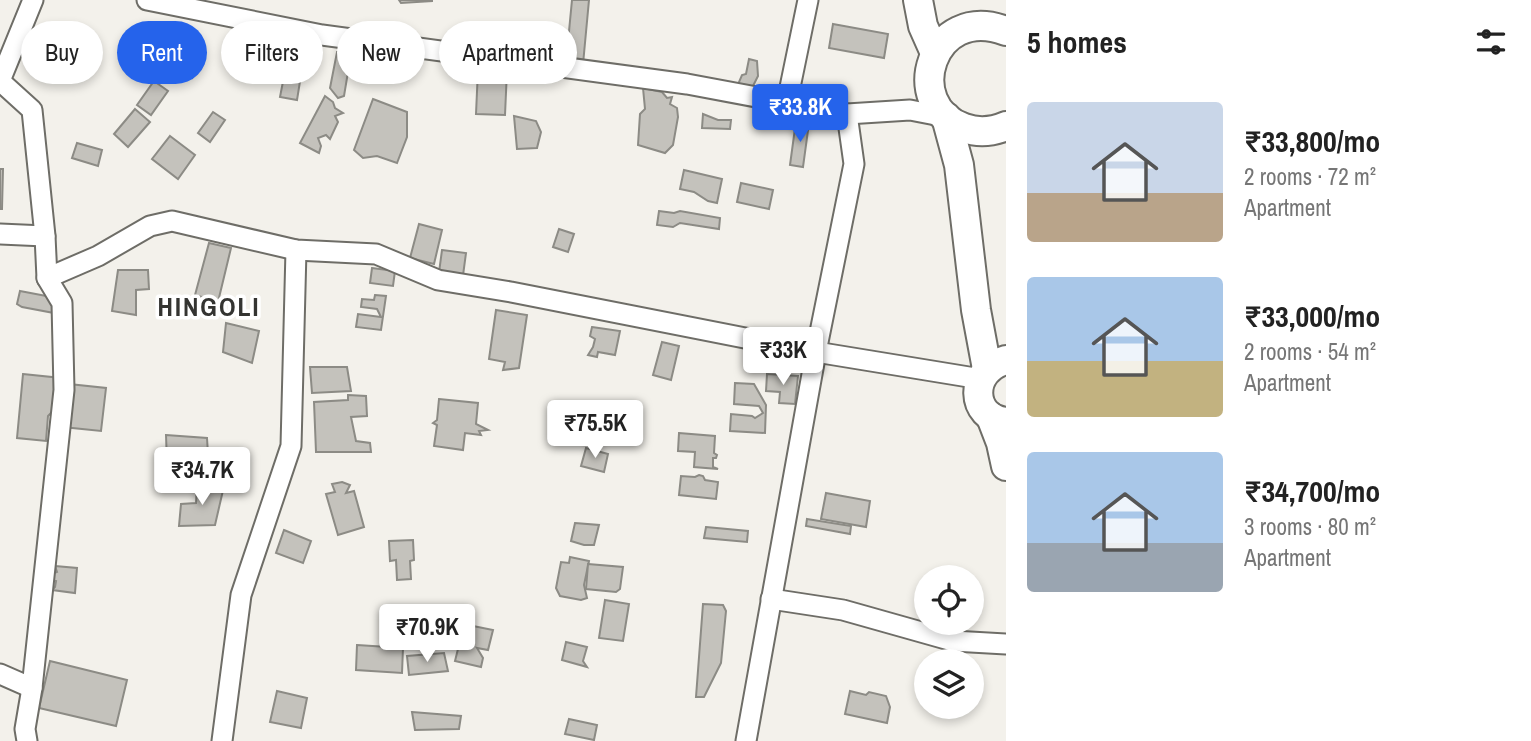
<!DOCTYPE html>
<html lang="en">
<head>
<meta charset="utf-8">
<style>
	:root { --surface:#fff; --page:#f6f6f6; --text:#222; --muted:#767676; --accent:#2563eb }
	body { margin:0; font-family:"Archivo Narrow",sans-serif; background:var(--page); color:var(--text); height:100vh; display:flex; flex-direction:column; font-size:26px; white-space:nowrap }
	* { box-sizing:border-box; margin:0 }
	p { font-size:23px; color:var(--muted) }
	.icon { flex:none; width:38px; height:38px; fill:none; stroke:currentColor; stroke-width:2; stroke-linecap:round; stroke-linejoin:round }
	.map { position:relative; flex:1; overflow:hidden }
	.sheet { display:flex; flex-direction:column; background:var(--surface); width:525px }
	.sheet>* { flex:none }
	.hud { position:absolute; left:21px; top:21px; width:665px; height:63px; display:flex; gap:14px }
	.fabs { position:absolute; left:914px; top:565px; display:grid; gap:14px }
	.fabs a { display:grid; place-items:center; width:70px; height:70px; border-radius:50%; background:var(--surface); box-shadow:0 4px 10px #0003; font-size:35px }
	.price { position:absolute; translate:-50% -60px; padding:0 16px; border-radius:7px; background:#fff; color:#222; font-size:23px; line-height:46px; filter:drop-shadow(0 2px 4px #0008) }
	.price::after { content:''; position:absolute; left:50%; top:42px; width:21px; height:16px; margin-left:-10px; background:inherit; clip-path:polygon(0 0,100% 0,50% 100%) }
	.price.active { background:var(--accent); color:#fff }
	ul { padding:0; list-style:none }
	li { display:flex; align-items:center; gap:21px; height:175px; padding:0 21px }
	li span { display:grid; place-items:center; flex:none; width:196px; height:140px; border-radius:7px; color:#555 }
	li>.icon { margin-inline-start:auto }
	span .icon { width:84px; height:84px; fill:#fffc; stroke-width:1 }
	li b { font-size:30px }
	h2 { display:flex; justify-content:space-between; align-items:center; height:84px; padding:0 21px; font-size:30px }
	.chip { padding:0 24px; border-radius:32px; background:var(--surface); box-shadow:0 4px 10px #0003; font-size:24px; line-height:63px }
	.chip.active { background:var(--accent); color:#fff }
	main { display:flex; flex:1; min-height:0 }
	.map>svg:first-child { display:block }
	.building { fill:#c4c2bc; stroke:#8c8b85; stroke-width:2 }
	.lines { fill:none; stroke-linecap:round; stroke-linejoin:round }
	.street-casing { stroke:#6e6d67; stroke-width:23 }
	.secondary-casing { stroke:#6e6d67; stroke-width:32 }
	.street { stroke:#fff; stroke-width:19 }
	.secondary { stroke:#fff; stroke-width:28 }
	.labels { text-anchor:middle; stroke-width:7; stroke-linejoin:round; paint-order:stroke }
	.district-label { font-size:26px; font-weight:bold; letter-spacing:2px; fill:#343431; stroke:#fff }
</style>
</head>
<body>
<main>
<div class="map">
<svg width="1006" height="741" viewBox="0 0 1006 741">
	<rect width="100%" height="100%" fill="#f3f1eb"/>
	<!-- building -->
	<g class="building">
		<polygon points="399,0 432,0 432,1 401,3"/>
		<polygon points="572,0 589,0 582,75 565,73"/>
		<polygon points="833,24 888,34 884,58 829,48"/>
		<polygon points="178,41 204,55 192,78 165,63"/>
		<polygon points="337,52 351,54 344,96 338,98 330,88"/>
		<polygon points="749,59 757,61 758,76 751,90 736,89 742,75 746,74"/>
		<polygon points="286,66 302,69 297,100 280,97"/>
		<polygon points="478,69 507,70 505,115 476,114"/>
		<polygon points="154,81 168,91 151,115 137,105"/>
		<polygon points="643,88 662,92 667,98 672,97 670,104 677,108 678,117 673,145 665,153 638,145 640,114 645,109"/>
		<polygon points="325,96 333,102 335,108 343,113 335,116 338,122 330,139 326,135 318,138 321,146 319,153 300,143"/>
		<polygon points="373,99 407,112 407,137 397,163 377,156 363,158 354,150"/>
		<polygon points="135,109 150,122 128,147 114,134"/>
		<polygon points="213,112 225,120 210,142 198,133"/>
		<polygon points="703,114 718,120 731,120 730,129 702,128"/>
		<polygon points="514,116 536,121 541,132 537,148 517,149"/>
		<polygon points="796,121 809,123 803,167 790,165"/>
		<polygon points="170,136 195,155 178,179 152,159"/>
		<polygon points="77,143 102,150 98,166 72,158"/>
		<polygon points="0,169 3,169 2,209 0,209"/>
		<polygon points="684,170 722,179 717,203 708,201 694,192 680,189"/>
		<polygon points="741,183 773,190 769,209 737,202"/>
		<polygon points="659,211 674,213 680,211 720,218 719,229 680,223 673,227 657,225"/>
		<polygon points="419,224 442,230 434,264 410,258"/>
		<polygon points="559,229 574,234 568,252 553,247"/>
		<polygon points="209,243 231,248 218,302 195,295"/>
		<polygon points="442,250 466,253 462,283 438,280"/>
		<polygon points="372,268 395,271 393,286 370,283"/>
		<polygon points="118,270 148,270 149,289 136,290 136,315 112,311"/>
		<polygon points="20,291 57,298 54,313 22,307 17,304"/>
		<polygon points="375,295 386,296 381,330 356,327 358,314 381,317 377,309 361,307 362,299 374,300"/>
		<polygon points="496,310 527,315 519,368 503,370 505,362 489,359"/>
		<polygon points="226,323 259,331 252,363 223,352"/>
		<polygon points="592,327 620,331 615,355 598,352 597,357 588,355 593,347 595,339 590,336"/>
		<polygon points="662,342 679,346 671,380 653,375"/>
		<polygon points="310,367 347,367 351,391 312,393"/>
		<polygon points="23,374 61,378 58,406 48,416 46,441 17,438"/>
		<polygon points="767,374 798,376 795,404 779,403 780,392 766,391"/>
		<polygon points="735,383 754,384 766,405 765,433 730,431 731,414 752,416 755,418 763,413 759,406 734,404"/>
		<polygon points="69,384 106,388 101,431 63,427"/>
		<polygon points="348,395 366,396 367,416 351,417 356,441 370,443 371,452 316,452 314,402 348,400"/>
		<polygon points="439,399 478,403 476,424 488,430 479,431 481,435 465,433 463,450 434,446 437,425 433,423 437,420"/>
		<polygon points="679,433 715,436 714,453 717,455 716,458 713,458 713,467 718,469 694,467 695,452 678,451"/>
		<polygon points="166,435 207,438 209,471 167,464"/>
		<polygon points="586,448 608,454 604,472 581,466"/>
		<polygon points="699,475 703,476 705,480 718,482 716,499 679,495 681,476 695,477"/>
		<polygon points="342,482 350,485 346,493 354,491 364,527 338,535 326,494 335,492 332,484"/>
		<polygon points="197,485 224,486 215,525 179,526 181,504 196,503"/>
		<polygon points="826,493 870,501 866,527 821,519"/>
		<polygon points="807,519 851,526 850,534 806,526"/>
		<polygon points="575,523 599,525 594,545 584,545 571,541"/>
		<polygon points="706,527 748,531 747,542 704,538"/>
		<polygon points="284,530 311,541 303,563 276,553"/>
		<polygon points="413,540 414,560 410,561 411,579 397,580 396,560 390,561 389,541"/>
		<polygon points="570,557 589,561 584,585 587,598 581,600 560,596 556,588 561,562 569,563"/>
		<polygon points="588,564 623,567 620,589 616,592 586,589"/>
		<polygon points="55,566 77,568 75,593 52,590 55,587 56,581 49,580 49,575 57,572"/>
		<polygon points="605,600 629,604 623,641 599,638"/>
		<polygon points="703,604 723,605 726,611 721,663 704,697 696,697"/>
		<polygon points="473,626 493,630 488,650 477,648 483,658 481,667 455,661 459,645 467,647"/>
		<polygon points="566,642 587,647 583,661 587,667 562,660"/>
		<polygon points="357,645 403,648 402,673 356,670"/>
		<polygon points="444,653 448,671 409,675 407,656"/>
		<polygon points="50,661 127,680 116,726 39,708"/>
		<polygon points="277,691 307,698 301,728 270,722"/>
		<polygon points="850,691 866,695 869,692 886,696 890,707 887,723 845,714"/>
		<polygon points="412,712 461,716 459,729 415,730"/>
		<polygon points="569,719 597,725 594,740 565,734"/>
	</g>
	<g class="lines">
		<!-- street casing -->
		<g class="street-casing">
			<g id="street">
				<polyline points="147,0 322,35 687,84 847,114 910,110 946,117"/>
				<polyline points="787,102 808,0"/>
				<polyline points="0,234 45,236"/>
				<polyline points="47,278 98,256 150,226 172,221 296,250 376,254 438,280 511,292 816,352 981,379"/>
				<polyline points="771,599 843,610 953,641 1006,644"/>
				<polyline points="0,674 32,688"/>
				<polyline points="27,741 25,729 32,688 64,390 62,303 47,278 45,236 32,110 0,81 33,0"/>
				<polyline points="222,741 241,595 291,446 296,250"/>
				<polyline points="746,741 816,352 854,164 847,114"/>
			</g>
		</g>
		<!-- secondary casing -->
		<g class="secondary-casing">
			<g id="secondary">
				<polyline points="918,0 923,26 935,53"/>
				<path d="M 1006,31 C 931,2 900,106 964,128 C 978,133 992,132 1006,126"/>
				<polyline points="946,117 959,165 976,310 987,369"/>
				<path d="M 1006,360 C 968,370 970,418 1006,422"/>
				<polyline points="991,417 1001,443 1006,466"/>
			</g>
		</g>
		<!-- street -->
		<use href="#street" class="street"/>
		<!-- secondary -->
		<use href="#secondary" class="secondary"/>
	</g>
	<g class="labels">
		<!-- district labels -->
		<g class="district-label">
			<text x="209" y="316">HINGOLI</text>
		</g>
	</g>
</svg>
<div class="fabs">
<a><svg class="icon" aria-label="locate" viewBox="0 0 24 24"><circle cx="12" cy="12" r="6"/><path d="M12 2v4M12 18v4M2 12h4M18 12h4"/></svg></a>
<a><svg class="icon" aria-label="layers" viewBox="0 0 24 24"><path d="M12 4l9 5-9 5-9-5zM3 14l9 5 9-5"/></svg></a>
</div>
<b class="price active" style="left:800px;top:144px">₹33.8K</b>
<b class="price" style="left:783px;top:387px">₹33K</b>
<b class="price" style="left:595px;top:460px">₹75.5K</b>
<b class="price" style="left:202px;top:507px">₹34.7K</b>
<b class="price" style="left:427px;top:664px">₹70.9K</b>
<div class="hud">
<a class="chip">Buy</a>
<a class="chip active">Rent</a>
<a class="chip">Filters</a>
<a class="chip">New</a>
<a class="chip">Apartment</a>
</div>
</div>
<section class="sheet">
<h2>5 homes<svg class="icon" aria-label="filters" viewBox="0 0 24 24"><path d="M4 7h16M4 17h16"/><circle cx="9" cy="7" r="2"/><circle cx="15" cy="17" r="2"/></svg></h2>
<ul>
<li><span style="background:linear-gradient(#c9d6e8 65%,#b9a48a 0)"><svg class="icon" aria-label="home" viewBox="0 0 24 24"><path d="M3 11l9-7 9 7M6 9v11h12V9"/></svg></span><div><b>₹33,800/mo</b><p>2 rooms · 72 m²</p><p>Apartment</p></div></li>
<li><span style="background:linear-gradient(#a9c7e8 60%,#c2b280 0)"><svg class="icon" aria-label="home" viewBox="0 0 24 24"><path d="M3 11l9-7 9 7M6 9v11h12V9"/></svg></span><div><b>₹33,000/mo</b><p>2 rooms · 54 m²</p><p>Apartment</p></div></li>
<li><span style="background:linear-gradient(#a9c7e8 65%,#9aa5b1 0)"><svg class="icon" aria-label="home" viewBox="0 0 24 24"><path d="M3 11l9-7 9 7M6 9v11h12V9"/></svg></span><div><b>₹34,700/mo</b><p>3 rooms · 80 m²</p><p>Apartment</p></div></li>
</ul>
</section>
</main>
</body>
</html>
